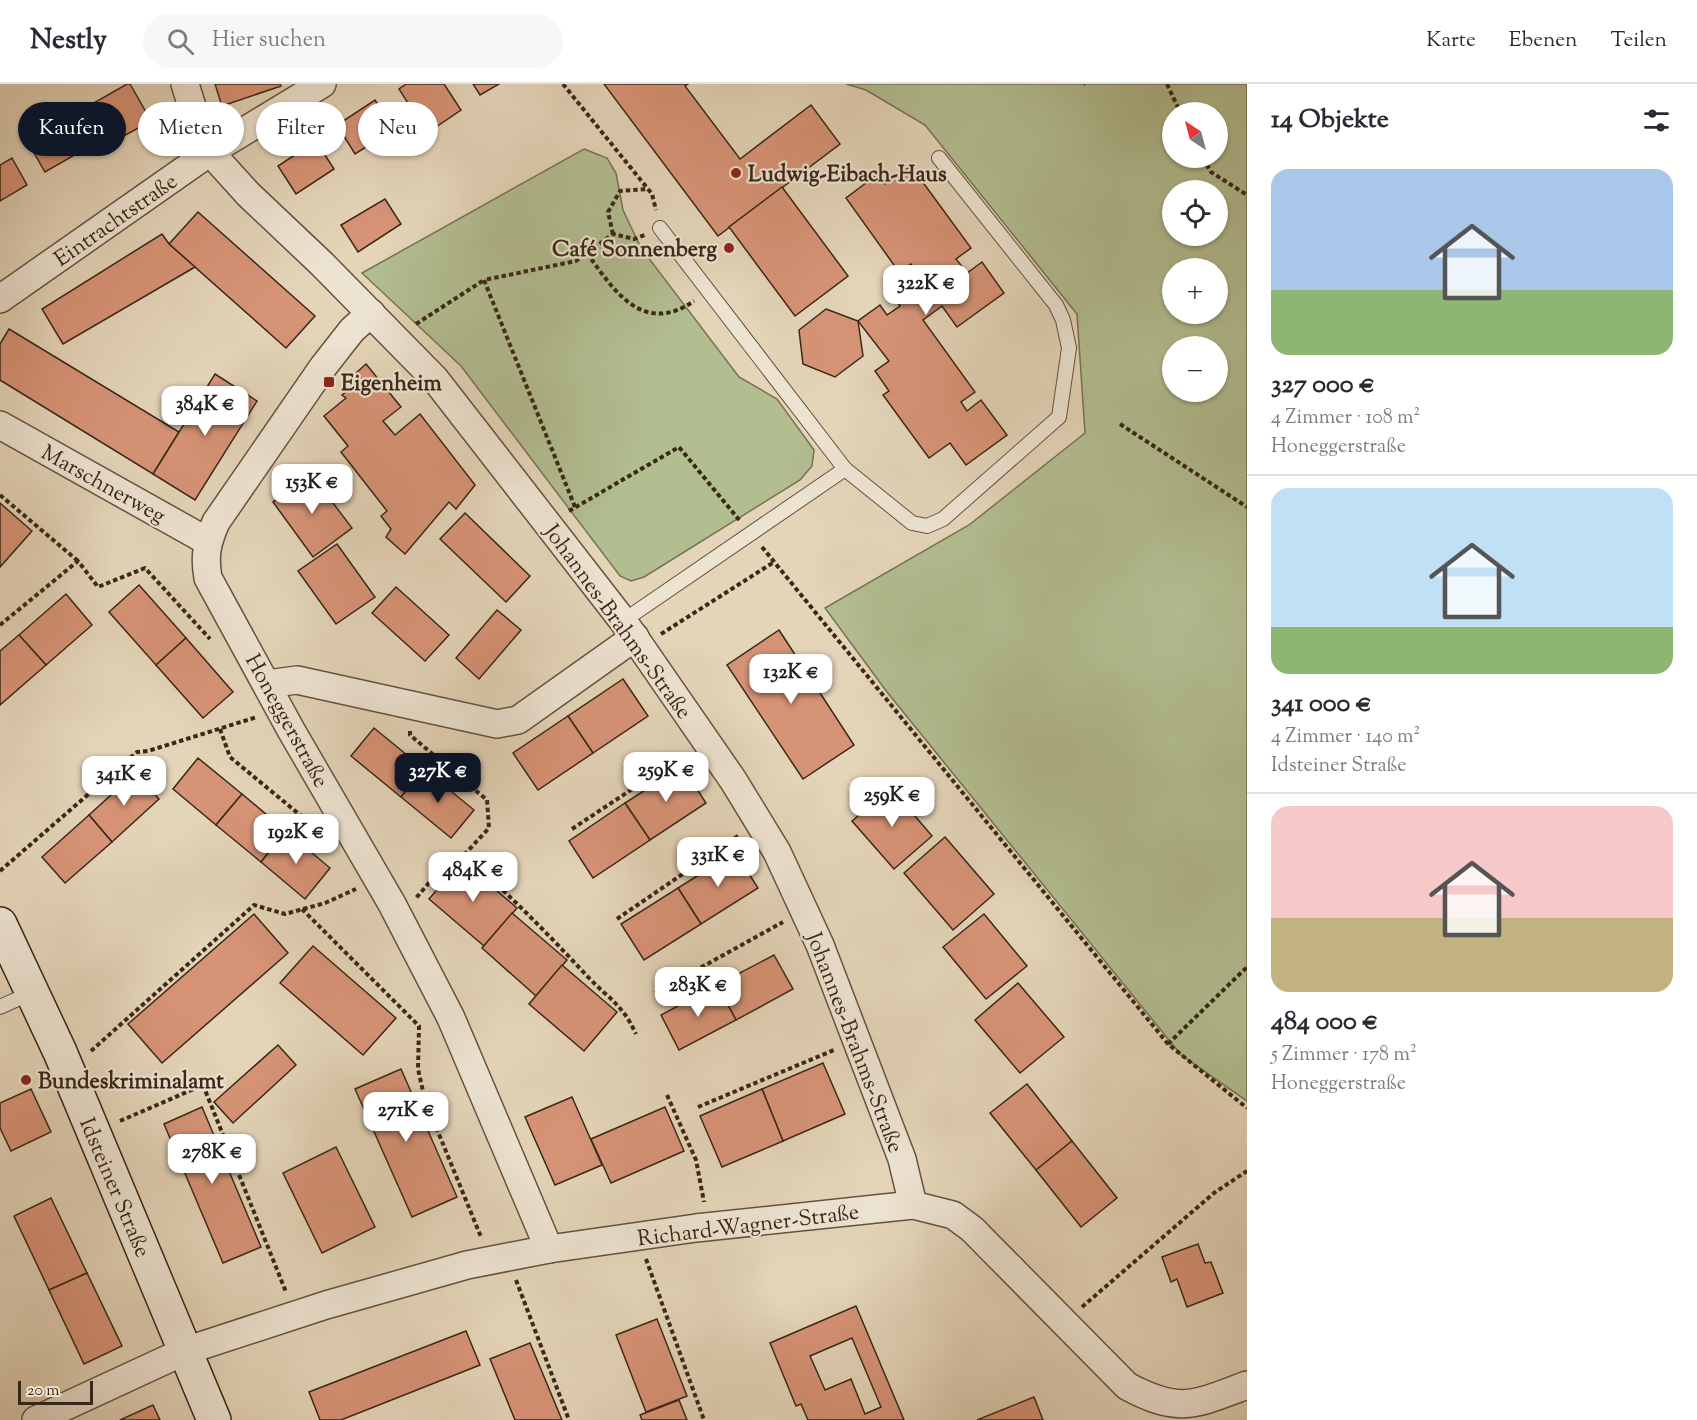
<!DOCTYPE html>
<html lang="de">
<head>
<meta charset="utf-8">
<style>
	:root { --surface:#fff; --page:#f7f7f7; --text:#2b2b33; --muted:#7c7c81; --line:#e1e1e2; --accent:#111827 }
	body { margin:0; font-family:"Sorts Mill Goudy",serif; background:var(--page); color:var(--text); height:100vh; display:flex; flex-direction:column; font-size:22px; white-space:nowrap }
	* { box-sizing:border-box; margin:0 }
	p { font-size:20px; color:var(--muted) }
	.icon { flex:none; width:33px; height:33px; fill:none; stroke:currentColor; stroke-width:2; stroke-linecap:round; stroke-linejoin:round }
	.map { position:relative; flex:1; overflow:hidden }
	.side { display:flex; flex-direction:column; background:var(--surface); width:450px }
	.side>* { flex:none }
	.guide { position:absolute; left:18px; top:18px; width:570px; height:54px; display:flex; gap:12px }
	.needle { width:39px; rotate:324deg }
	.tools { position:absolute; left:1162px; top:18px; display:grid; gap:12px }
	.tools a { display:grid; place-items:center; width:66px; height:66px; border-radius:50%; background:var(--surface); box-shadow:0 2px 4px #0004; font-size:30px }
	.scale { position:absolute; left:18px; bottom:15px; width:75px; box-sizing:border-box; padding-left:6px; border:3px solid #392717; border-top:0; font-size:16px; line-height:21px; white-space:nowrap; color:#392717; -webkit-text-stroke:4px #ede3d1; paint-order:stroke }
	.price { position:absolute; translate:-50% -51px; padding:0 14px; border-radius:12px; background:#fff; color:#222; font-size:20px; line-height:39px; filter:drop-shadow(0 2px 3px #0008) }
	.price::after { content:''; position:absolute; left:50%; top:36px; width:18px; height:14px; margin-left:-9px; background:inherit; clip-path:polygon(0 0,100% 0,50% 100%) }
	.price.active { background:var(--accent); color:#fff }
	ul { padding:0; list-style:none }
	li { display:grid; align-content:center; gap:12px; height:318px; padding:0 24px }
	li+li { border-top:2px solid var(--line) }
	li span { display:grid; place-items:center; height:186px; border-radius:18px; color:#555 }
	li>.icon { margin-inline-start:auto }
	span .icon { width:108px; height:108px; fill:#fffc; stroke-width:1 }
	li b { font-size:26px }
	h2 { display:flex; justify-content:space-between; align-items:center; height:72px; padding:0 24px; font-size:26px }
	.tag { padding:0 21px; border-radius:27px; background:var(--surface); box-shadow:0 2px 4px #0004; font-size:21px; line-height:54px }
	.tag.active { background:var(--accent); color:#fff }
	header { display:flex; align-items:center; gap:36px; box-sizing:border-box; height:84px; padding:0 30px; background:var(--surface); border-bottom:2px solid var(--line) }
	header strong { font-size:28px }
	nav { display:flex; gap:33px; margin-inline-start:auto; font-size:21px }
	.search { width:420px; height:54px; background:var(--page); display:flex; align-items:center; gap:15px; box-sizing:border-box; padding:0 21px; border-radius:33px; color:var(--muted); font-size:22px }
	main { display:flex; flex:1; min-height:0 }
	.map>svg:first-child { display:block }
	.green { fill:#b2bd90; stroke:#767254; stroke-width:1.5; fill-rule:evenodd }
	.building { fill:#d79376; stroke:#392717; stroke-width:1.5; fill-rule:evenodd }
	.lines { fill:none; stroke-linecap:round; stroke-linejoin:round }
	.lane-casing { stroke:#64523f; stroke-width:16 }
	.street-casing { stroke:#64523f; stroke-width:30 }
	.secondary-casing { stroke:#392717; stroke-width:36 }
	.path { stroke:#392717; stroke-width:4; stroke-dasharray:4.5 3; stroke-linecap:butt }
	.lane { stroke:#ede3d1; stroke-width:14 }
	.street { stroke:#ede3d1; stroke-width:27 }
	.secondary { stroke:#ede3d1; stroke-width:33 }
	.poi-dot { fill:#8f2418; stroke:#ede3d1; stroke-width:2 }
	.labels { text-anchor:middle; stroke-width:4.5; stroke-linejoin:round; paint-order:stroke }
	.poi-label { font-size:22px; font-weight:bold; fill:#392717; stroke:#ede3d1; text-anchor:start }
	.street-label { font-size:22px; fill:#392717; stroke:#ede3d1 }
</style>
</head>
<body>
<header>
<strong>Nestly</strong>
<div class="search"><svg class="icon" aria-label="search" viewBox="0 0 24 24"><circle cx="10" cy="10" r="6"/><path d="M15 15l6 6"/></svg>Hier suchen</div>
<nav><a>Karte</a><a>Ebenen</a><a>Teilen</a></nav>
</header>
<main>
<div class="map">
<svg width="1247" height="1336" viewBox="0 0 1247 1336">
	<rect width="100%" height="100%" fill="#e4d4b8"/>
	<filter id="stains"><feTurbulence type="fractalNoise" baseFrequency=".00333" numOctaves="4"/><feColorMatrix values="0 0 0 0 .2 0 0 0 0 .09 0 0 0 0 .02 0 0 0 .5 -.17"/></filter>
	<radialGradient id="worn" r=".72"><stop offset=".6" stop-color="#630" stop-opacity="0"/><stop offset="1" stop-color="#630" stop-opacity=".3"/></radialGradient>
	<!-- green -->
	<g class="green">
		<path d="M 846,0 L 1247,0 L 1247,1017 L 1181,971 L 887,608 L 825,524 L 969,441 L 1085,349 L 1077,230 L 925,41 L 866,6 ZM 1173,28 L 1218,28 L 1218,74 L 1173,74 ZM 1218,106 L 1218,152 L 1173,152 L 1173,106 ZM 1173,184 L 1218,184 L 1218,230 L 1173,230 ZM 1173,262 L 1218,262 L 1218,308 L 1173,308 Z"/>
		<polygon points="584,65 607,74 616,89 623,126 641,164 739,293 777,315 814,366 812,382 800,396 644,493 631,497 620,492 461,282 362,189"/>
	</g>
	<!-- building -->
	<g class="building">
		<polygon points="127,0 130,0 151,37 113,58 92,20"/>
		<polygon points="215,0 280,0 281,2 222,22"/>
		<polygon points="406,0 444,0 461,26 427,49 399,5"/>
		<polygon points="473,0 499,0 480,11"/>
		<polygon points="604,0 688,0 685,2 740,75 811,21 840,60 718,152"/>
		<polygon points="375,16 393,46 355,70 337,41"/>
		<polygon points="77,35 92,61 45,88 30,62"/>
		<polygon points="316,57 334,85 296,110 278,82"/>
		<polygon points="12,74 27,101 0,117 0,81"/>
		<polygon points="911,82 971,164 956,175 967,189 982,178 1004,209 957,243 942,222 923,236 975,308 961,318 967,327 981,316 1007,351 966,381 950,359 929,374 883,311 889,307 875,287 889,277 858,237 880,221 887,231 900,222 894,212 921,193 911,180 899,188 846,114 878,90 885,100"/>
		<polygon points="782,103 848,192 795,232 729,143"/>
		<polygon points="385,115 401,140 358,168 341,141"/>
		<polygon points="198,128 315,232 286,264 169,160"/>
		<polygon points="162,150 169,160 195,183 63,260 42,225"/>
		<polygon points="826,225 858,237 863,272 835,293 803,280 799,246"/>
		<polygon points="9,245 179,348 153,390 0,296 0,260"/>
		<polygon points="366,280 401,323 383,337 395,351 420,330 475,401 456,425 449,418 405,470 386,453 391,445 381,432 387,427 341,368 348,362 324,332 346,314 342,311 352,303 347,297"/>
		<polygon points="215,290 257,317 195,416 153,390"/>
		<polygon points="311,390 352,444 313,473 273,418"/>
		<polygon points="0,419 32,447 0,483"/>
		<polygon points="465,429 530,492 506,518 440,455"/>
		<polygon points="337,460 375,513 336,540 298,487"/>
		<polygon points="139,501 186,554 156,581 109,528"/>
		<polygon points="396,503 449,551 425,577 372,529"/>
		<polygon points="66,510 92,541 46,581 19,551"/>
		<polygon points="497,526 521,546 479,595 456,574"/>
		<polygon points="779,546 854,661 803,695 727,581"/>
		<polygon points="19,551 46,581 0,621 0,567"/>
		<polygon points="186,554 233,608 203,634 156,581"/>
		<polygon points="623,595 648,632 593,669 568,632"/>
		<polygon points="568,632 593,669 538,706 513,669"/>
		<polygon points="374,644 424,685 401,713 351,672"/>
		<polygon points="198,674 242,710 216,741 173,705"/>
		<polygon points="682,682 706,719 650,756 625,719"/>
		<polygon points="424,685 474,726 451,754 401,713"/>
		<polygon points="135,689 159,715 112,758 89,731"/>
		<polygon points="891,704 932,752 894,785 852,737"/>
		<polygon points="242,710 286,747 261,778 216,741"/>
		<polygon points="625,719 650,756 593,794 569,757"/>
		<polygon points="89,731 112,758 65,799 42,773"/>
		<polygon points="286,747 330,784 305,815 261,778"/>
		<polygon points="945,753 994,810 953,846 904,789"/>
		<polygon points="735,768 758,804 701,840 678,804"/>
		<polygon points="462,777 517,824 484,862 429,815"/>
		<polygon points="678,804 701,840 644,876 621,840"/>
		<polygon points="512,829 567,876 536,912 482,864"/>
		<polygon points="254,830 288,869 162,979 128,940"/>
		<polygon points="984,830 1027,882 986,915 943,863"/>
		<polygon points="313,862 396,934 363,971 280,899"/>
		<polygon points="774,871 793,905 736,936 717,901"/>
		<polygon points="562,881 617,928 584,967 529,920"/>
		<polygon points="1018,899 1064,953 1020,989 975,936"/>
		<polygon points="717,901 736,936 679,966 661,931"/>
		<polygon points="278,961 296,981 233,1039 214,1018"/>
		<polygon points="823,979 845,1030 783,1057 762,1005"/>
		<polygon points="401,985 457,1113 412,1133 355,1005"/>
		<polygon points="1027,1000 1072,1057 1036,1086 990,1029"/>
		<polygon points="31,1005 51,1048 11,1067 0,1044 0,1019"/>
		<polygon points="762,1005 783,1057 722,1083 700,1032"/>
		<polygon points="572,1013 602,1081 555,1101 525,1033"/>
		<polygon points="202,1023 261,1163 223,1179 164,1040"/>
		<polygon points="665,1023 684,1067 611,1099 591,1055"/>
		<polygon points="1072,1057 1117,1114 1081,1143 1036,1086"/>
		<polygon points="336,1063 375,1143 322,1169 283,1089"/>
		<polygon points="51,1114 87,1189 49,1206 14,1132"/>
		<polygon points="1198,1160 1205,1179 1211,1178 1223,1209 1187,1223 1177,1195 1171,1198 1162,1173"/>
		<polygon points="87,1189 122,1262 84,1280 49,1206"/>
		<path d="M 856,1222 L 904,1336 L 808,1336 L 801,1320 L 796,1322 L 770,1259 ZM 852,1254 L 881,1323 L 865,1330 L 851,1295 L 825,1306 L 810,1272 Z"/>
		<polygon points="657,1235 687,1312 646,1328 616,1251"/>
		<polygon points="466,1247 480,1281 341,1336 320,1336 309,1308"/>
		<polygon points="530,1259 562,1336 515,1336 490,1275"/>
		<polygon points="1034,1313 1043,1336 977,1336"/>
		<polygon points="679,1316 687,1336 642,1336 640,1331"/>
		<polygon points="153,1321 160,1336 120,1336"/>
	</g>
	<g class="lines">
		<!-- lane casing -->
		<g class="lane-casing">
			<g id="lane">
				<polyline points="660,144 845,385"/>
				<polyline points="623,537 845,385 912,439 927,442 943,435 1059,333 1069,264 1063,236 1056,221 939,74"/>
				<polyline points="0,923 33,908"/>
			</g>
		</g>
		<!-- street casing -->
		<g class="street-casing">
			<g id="street">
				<polyline points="185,0 198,42 210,68 248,110 322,180 435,295 623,537 733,696 777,768 820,861 902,1075 913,1121"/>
				<polyline points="0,215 210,68 322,0"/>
				<path d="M 371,229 L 352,246 L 323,283 L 216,438 C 207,459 204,471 208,494 L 291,646 L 392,820 L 451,934 L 549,1165"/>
				<polyline points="0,341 207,457"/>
				<polyline points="267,600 297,596 497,640 518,636 635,553"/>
				<path d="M 36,1336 L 185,1267 L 326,1221 L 467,1181 L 549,1165 L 696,1144 L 913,1121 L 953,1131 L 972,1145 L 1127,1302 C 1179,1330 1194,1321 1247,1301"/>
			</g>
		</g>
		<!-- secondary casing -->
		<g class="secondary-casing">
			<polyline id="secondary" points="0,840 60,968 214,1336"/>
		</g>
		<!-- path -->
		<g class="path">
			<polyline points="563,0 652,110 656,126"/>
			<polyline points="1084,0 1085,0"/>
			<polyline points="1167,0 1180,28"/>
			<polyline points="1203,74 1211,88 1247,111"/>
			<polyline points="613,150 608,128 620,107 648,105"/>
			<path d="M 587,169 C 614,207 643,252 694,217"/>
			<polyline points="416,240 484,196"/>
			<polyline points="1120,340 1247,423"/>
			<polyline points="0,411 78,477"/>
			<polyline points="575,423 484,196 576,177 613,150 634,155 645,151"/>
			<polyline points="569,427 679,363 740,437"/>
			<polyline points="762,463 1168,960 1247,1024"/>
			<polyline points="0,541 78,477 98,503 145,484 210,555"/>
			<polyline points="661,550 774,478"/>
			<polyline points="220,645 230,673 317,745"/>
			<polyline points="410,647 410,651 487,716 489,744 464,771 454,770 416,814"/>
			<polyline points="572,745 685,670"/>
			<path d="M 464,771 C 509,810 548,850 589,894 C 610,916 622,920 636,950"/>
			<polyline points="0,787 137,668 148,667 257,633"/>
			<polyline points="302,825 419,942 418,985 425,1016 481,1153"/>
			<polyline points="617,835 738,752"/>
			<polyline points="655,909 783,838"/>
			<polyline points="1168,960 1247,883"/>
			<polyline points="91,967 254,821 285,830 325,819 356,805"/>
			<polyline points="667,1011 696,1076 704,1118"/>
			<polyline points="698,1023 834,966"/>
			<polyline points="120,1037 203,1001 286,1208"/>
			<polyline points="646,1175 704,1336"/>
			<polyline points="516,1196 569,1336"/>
			<polyline points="1082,1223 1214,1109 1247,1087"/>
		</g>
		<!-- lane -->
		<use href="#lane" class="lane"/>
		<!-- street -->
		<use href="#street" class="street"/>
		<!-- secondary -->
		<use href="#secondary" class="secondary"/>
	</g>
	<!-- markers -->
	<g class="poi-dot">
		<circle cx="736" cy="89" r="6"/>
		<circle cx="729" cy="164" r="6"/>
		<rect x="323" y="292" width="12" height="12" rx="3"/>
		<circle cx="26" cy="996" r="6"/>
	</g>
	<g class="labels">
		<!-- poi labels -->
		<g class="poi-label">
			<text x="748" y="97">Ludwig-Eibach-Haus</text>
			<text x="717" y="172" text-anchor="end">Café Sonnenberg</text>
			<text x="341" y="306">Eigenheim</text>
			<text x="38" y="1004">Bundeskriminalamt</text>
		</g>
		<!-- street labels -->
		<g class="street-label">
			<text transform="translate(115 135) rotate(-35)" y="8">Eintrachtstraße</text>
			<text transform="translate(104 399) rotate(29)" y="8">Marschnerweg</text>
			<text transform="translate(619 537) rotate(54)" y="8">Johannes-Brahms-Straße</text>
			<text transform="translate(288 636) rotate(61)" y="8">Honeggerstraße</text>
			<text transform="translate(856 958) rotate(69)" y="8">Johannes-Brahms-Straße</text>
			<text transform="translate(116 1103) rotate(67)" y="8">Idsteiner Straße</text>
			<text transform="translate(748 1140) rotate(-7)" y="8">Richard-Wagner-Straße</text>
		</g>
	</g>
	<rect width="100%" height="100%" filter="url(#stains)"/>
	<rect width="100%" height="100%" fill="url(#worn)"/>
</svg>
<div class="tools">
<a><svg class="needle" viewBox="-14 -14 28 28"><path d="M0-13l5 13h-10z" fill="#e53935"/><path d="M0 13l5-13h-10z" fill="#7c7c81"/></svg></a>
<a><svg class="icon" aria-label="locate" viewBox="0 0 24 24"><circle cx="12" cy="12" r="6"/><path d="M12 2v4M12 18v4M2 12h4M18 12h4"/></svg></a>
<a>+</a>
<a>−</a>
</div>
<div class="scale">20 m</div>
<b class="price" style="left:926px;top:232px">322K €</b>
<b class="price" style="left:205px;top:353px">384K €</b>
<b class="price" style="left:312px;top:431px">153K €</b>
<b class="price" style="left:791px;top:621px">132K €</b>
<b class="price" style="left:666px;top:719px">259K €</b>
<b class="price active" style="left:438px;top:720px">327K €</b>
<b class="price" style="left:124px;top:723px">341K €</b>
<b class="price" style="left:892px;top:744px">259K €</b>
<b class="price" style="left:296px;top:781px">192K €</b>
<b class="price" style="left:718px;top:804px">331K €</b>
<b class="price" style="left:473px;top:819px">484K €</b>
<b class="price" style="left:698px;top:934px">283K €</b>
<b class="price" style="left:406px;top:1059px">271K €</b>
<b class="price" style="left:212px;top:1101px">278K €</b>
<div class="guide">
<a class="tag active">Kaufen</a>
<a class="tag">Mieten</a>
<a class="tag">Filter</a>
<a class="tag">Neu</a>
</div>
</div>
<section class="side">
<h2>14 Objekte<svg class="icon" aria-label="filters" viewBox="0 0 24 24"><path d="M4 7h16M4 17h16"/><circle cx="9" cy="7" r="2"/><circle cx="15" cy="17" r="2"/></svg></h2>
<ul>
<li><span style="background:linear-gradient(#a9c7e8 65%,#8fb573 0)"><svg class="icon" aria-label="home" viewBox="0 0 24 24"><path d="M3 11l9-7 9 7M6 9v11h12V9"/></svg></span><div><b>327 000 €</b><p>4 Zimmer · 108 m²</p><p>Honeggerstraße</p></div></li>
<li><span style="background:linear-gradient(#bfe0f5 75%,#8fb573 0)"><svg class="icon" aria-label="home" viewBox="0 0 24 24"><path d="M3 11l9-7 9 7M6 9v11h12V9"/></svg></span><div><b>341 000 €</b><p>4 Zimmer · 140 m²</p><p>Idsteiner Straße</p></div></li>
<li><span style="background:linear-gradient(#f6c9c9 60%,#c2b280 0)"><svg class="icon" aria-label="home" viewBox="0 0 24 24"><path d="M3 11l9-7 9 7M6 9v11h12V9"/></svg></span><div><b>484 000 €</b><p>5 Zimmer · 178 m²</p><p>Honeggerstraße</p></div></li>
</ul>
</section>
</main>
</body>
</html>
